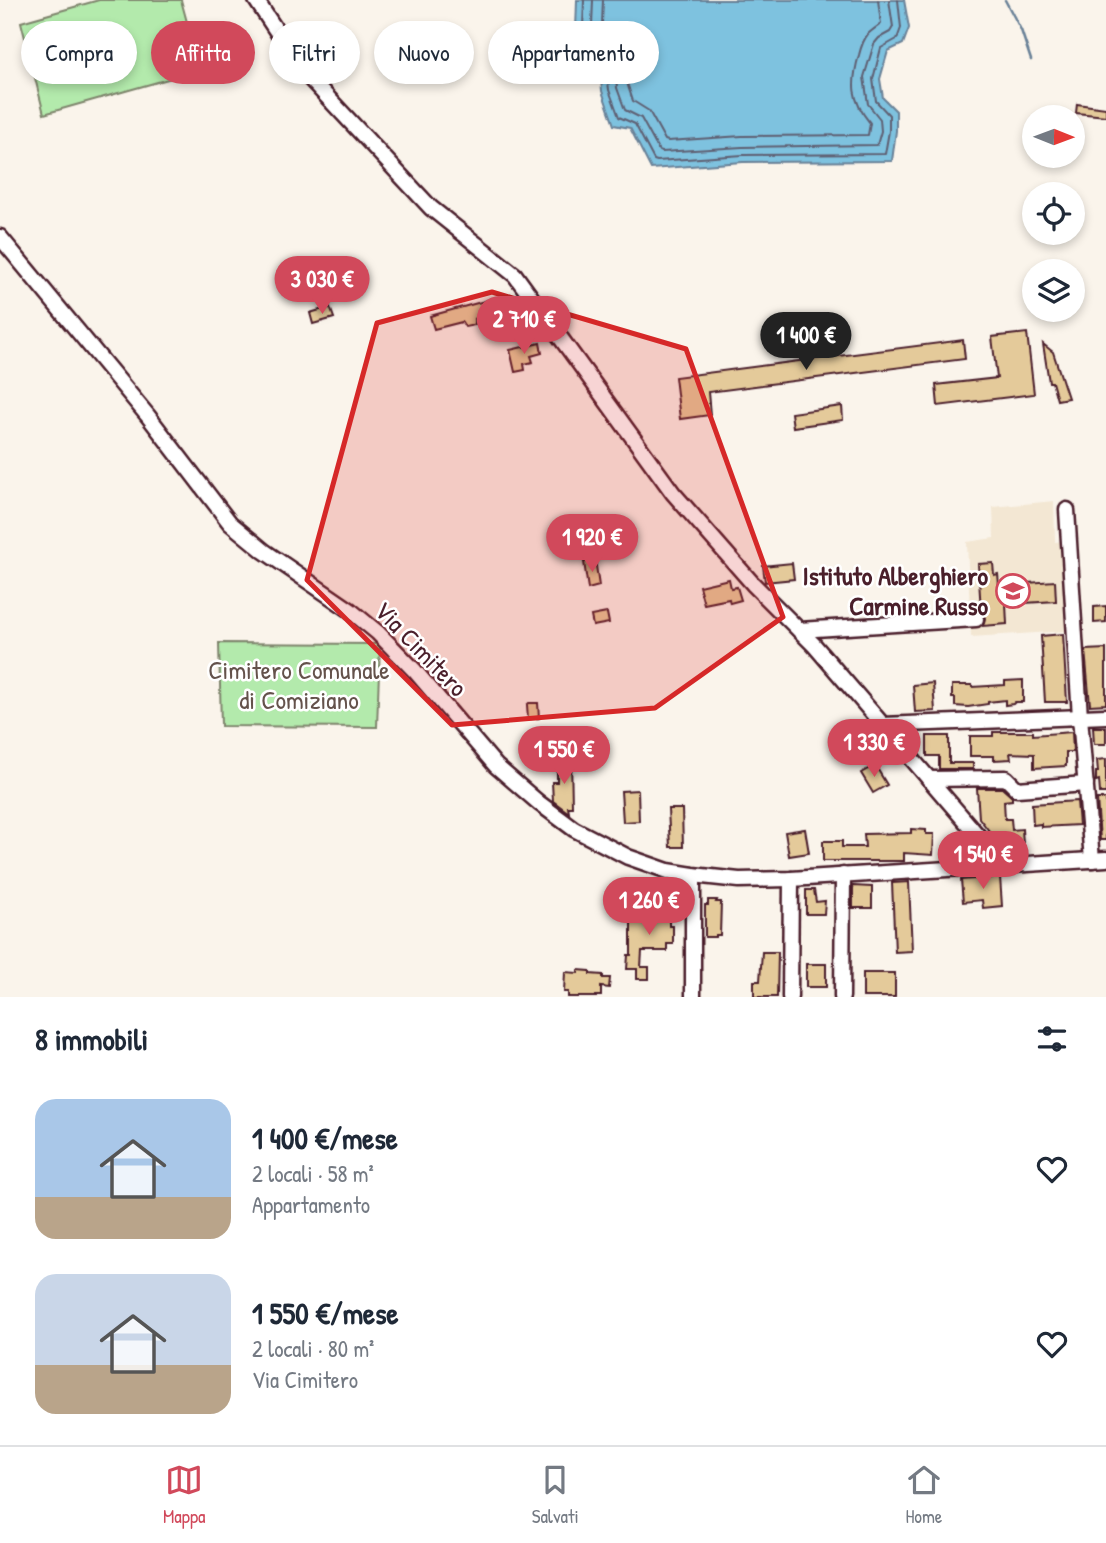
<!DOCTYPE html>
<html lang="it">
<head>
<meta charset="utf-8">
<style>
	:root { --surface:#fff; --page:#f2f2f3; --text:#1f2937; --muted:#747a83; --line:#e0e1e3; --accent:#d1495b }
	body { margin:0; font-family:"Patrick Hand",sans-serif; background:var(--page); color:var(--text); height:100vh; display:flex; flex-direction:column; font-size:26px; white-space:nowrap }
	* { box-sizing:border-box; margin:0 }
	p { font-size:23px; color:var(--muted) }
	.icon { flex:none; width:38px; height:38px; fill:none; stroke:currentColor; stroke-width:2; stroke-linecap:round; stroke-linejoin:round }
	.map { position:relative; height:997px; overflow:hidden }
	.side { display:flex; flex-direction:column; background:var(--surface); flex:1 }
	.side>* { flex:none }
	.top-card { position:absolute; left:21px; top:21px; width:700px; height:63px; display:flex; gap:14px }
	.needle { width:46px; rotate:91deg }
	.fabs { position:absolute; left:1022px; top:105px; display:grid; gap:14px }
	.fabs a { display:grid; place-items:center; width:63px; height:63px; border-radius:50%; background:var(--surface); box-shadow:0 4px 10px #0003; font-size:35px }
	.price { position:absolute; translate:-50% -60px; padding:0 16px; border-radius:24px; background:var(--accent); color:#fff; font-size:23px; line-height:46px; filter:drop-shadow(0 2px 4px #0008) }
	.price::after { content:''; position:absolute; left:50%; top:42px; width:21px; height:16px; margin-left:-10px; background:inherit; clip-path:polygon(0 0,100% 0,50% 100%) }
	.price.on { background:#222; color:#fff }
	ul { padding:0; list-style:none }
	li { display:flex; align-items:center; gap:21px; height:175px; padding:0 35px }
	li span { display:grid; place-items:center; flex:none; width:196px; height:140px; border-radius:21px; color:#555 }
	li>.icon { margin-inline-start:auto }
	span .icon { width:84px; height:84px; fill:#fffc; stroke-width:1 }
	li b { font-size:30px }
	h2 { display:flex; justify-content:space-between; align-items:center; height:84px; padding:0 35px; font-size:30px }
	.tag { padding:0 24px; border-radius:32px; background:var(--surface); box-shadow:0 4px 10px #0003; font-size:24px; line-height:63px }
	.tag.on { background:var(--accent); color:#fff }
	.tab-bar { display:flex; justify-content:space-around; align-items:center; height:98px; border-top:2px solid var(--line); background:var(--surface); font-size:19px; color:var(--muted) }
	.tab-bar a { display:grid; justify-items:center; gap:4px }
	.tab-bar .on { color:var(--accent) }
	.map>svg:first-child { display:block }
	.built { fill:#f3e7d3 }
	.green { fill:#b3eaac; stroke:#7e846c; stroke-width:2 }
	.water { fill:#7ec2df; stroke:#698197; stroke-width:2 }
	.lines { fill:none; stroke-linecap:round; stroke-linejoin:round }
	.shore { stroke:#5f6073; stroke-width:2 }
	.stream { stroke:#698197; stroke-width:2.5 }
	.building { fill:#e4ca9a; stroke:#4a1f2b; stroke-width:2 }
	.minor-casing { stroke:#4a1f2b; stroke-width:19 }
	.minor { stroke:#fff; stroke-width:14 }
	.marked { fill:#d62828; fill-opacity:0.2; stroke:#d62828; stroke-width:5; stroke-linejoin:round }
	.labels { text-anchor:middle; stroke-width:5; stroke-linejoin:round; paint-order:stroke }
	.poi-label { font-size:26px; font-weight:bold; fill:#4a1f2b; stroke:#fff; text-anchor:end }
	.street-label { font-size:26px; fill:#4a1f2b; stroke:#fff }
	.park-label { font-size:26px; fill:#64524b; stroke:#fff }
</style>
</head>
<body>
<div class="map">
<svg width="1106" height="997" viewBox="0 0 1106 997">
	<rect width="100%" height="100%" fill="#faf4eb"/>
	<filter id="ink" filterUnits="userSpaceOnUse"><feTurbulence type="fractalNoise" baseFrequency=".0143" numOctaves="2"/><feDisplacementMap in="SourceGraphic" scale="14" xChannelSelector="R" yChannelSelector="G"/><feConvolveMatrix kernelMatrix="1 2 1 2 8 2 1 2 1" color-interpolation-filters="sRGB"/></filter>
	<g filter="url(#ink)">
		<!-- built -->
		<polygon class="built" points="1054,501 1055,542 1064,541 1068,631 971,637 967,542 994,538 993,507"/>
		<!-- green -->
		<g class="green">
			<polygon points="99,0 181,0 200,70 44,114 21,22"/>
			<polygon points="219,643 380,644 377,727 221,726"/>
		</g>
		<!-- water -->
		<polygon class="water" points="577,0 904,0 909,28 903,44 888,51 880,79 883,98 896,111 896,131 892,161 743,162 651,169 630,128 614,125 602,91 600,67 586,50 576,30"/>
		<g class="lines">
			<!-- shore -->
			<g class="shore">
				<polyline points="584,0 583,28 592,46 606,64 609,90 619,117 635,124 654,160 657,161 743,155 885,154 889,131 889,115 876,101 873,79 881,48 897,39 901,28 898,0"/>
				<polyline points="593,0 592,26 599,41 614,60 617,88 625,110 641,118 659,151 662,152 742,147 877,145 881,131 880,119 868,104 864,77 874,44 879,38 890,32 893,27 889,0"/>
				<path d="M 603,0 L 602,24 L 608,35 L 624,56 L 628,86 L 633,101 L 649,111 L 665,140 L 668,141 L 742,136 L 868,135 L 870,123 C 851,100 851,83 859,55 C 861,47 863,40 868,34 C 872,30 877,27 881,24 L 878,0"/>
			</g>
			<!-- stream -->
			<polyline class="stream" points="1005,0 1021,30 1031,60"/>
		</g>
		<!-- building -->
		<g class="building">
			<polygon points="222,30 232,70 207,77 205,67 209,66 209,64 219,61 212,32"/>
			<polygon points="1077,104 1106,108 1106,116 1076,113"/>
			<polygon points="492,299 495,313 474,319 475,325 465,327 462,322 434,329 430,316"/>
			<polygon points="330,307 334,318 313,324 310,313"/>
			<polygon points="1027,333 1034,394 938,406 936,385 997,378 992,337"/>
			<polygon points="963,340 965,359 708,392 710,415 680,419 675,377"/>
			<polygon points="540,343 542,353 531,356 533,362 524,364 525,370 515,372 510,350"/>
			<polygon points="1043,344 1053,352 1068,398 1057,400 1052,382 1049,382"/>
			<polygon points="842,406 843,420 793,427 791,413"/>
			<polygon points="595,559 599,586 588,589 584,562"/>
			<polygon points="792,563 794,579 765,582 763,566"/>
			<polygon points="993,563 994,575 998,574 999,585 1055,581 1056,601 1006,604 1007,624 983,626 985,618 981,611 978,564"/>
			<polygon points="729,579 731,588 737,587 741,600 730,603 729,599 704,604 699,586"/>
			<polygon points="1106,606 1106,622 1094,623 1094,607"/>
			<polygon points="607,613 609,623 593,626 591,616"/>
			<polygon points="1063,634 1067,702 1045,702 1041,636"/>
			<polygon points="1106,649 1106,704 1090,705 1085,650"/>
			<polygon points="1023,680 1023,702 1015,702 1013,704 1005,705 1005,700 988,702 988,704 968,707 955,706 955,698 952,698 952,685 972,685 972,687 1005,685 1005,681"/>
			<polygon points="933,683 935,711 915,712 913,685"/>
			<polygon points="529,703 538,703 539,718 528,719 527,705"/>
			<polygon points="1093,727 1106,727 1106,744 1094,744"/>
			<polygon points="993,732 1033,732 1033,735 1072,732 1073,752 1066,752 1066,766 1034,768 1034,754 1010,753 1011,759 994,760 994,756 970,756 970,736 993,736"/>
			<polygon points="927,736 949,736 949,763 973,763 973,769 939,769 939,756 927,756"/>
			<polygon points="563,757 571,757 572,807 568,807 569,813 553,801 552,782 557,782 557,770 563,770"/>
			<polygon points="1106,759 1106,793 1100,793 1099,780 1096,781 1096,772 1098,772 1097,760"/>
			<polygon points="875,765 887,785 873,793 861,773"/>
			<polygon points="977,788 1002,788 1012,797 1012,800 1004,801 1005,819 1011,819 1012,830 1022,829 1023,844 1000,845 979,818"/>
			<polygon points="638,790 639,821 623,822 621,791"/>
			<polygon points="1097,799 1106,799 1106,840 1100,840"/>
			<polygon points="1077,801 1079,825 1041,827 1041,824 1033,825 1032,804"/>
			<polygon points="668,809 682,809 683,847 670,847"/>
			<polygon points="805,829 809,853 789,856 785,832"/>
			<polygon points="911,829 926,830 926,834 934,834 933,855 904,853 904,861 823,861 823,841 842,841 842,847 865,847 864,834 911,833"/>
			<polygon points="962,833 978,852 971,858 968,858 953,841"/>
			<polygon points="1000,877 1002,906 983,908 982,900 963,902 961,880"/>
			<polygon points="909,882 912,951 895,952 892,883"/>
			<polygon points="853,886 872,887 872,908 853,908"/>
			<polygon points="806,890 814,890 816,902 825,901 824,914 806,914"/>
			<polygon points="708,900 717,900 716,902 721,902 720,935 716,935 716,937 705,937 705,905 708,905"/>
			<polygon points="658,904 669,904 669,926 673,926 673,944 667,944 667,951 642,951 641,967 649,967 649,979 637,979 637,969 627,969 628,955 631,955 631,914 658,914"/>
			<polygon points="762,952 778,952 777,997 754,997 754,981 760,981"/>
			<rect x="806" y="964" width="20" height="23"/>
			<polygon points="578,970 590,971 590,974 603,975 603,978 610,978 609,988 601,987 601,996 596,996 596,997 568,997 568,992 564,992 565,972 578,973"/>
			<rect x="863" y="973" width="32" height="24"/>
		</g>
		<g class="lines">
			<!-- minor casing -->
			<g class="minor-casing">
				<g id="minor">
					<polyline points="256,0 303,71 431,208 515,275 673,493 753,584 814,645 1004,866"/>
					<polyline points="0,237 148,416 230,523 264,551 350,610 378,633 415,671 496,766 539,803 574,829 628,857 668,871 693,875 739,880 791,879 1106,859"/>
					<polyline points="1067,510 1080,717 1092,860"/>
					<polyline points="799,630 976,619"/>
					<polyline points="882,725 1106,716"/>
					<polyline points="929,779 1006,778 1017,789 1086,784"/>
					<polyline points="693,875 693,997"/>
					<polyline points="790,997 791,879"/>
					<polyline points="842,997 843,875"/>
				</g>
			</g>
			<!-- minor -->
			<use href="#minor" class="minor"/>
		</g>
	</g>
	<!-- marked area -->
	<path class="marked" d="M 492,292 L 686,349 L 783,617 L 655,708 L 452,725 L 307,580 L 377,323 Z"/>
	<!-- icons -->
	<defs>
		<g id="school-ring" transform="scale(1.75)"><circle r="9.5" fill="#fff" stroke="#d1495b" stroke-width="1.5"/><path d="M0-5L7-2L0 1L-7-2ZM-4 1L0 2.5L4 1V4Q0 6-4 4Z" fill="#d1495b"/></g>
	</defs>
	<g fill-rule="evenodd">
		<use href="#school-ring" x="1013" y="591"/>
	</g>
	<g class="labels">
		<!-- poi labels -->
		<g class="poi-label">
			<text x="988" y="585">Istituto Alberghiero<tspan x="988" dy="30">Carmine Russo</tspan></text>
		</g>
		<!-- street labels -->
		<g class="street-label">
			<text transform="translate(421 649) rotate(46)" y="9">Via Cimitero</text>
		</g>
		<!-- park labels -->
		<g class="park-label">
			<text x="299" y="679">Cimitero Comunale<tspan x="299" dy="30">di Comiziano</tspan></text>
		</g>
	</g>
</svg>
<div class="fabs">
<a><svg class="needle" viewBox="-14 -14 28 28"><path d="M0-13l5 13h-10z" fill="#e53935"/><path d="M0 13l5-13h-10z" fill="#747a83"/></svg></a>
<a><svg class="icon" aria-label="locate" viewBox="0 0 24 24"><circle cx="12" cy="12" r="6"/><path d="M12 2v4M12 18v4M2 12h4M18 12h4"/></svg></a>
<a><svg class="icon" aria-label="layers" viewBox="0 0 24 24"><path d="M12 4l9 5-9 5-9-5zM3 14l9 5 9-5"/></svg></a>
</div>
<b class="price" style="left:322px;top:316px">3 030 €</b>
<b class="price" style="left:524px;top:356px">2 710 €</b>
<b class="price on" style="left:806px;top:372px">1 400 €</b>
<b class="price" style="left:592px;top:574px">1 920 €</b>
<b class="price" style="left:874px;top:779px">1 330 €</b>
<b class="price" style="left:564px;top:786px">1 550 €</b>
<b class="price" style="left:983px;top:891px">1 540 €</b>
<b class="price" style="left:649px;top:937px">1 260 €</b>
<div class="top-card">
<a class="tag">Compra</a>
<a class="tag on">Affitta</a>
<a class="tag">Filtri</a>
<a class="tag">Nuovo</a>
<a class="tag">Appartamento</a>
</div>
</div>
<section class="side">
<h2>8 immobili<svg class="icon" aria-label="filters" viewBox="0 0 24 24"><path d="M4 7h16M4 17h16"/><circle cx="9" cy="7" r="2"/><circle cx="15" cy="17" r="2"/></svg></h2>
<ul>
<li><span style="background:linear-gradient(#a9c7e8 70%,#b9a48a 0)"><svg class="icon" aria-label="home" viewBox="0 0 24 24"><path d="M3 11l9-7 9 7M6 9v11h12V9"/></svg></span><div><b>1 400 €/mese</b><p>2 locali · 58 m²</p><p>Appartamento</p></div><svg class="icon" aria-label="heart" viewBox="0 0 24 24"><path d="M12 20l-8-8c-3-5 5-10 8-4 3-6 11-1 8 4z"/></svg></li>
<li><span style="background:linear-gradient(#c9d6e8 65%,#b9a48a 0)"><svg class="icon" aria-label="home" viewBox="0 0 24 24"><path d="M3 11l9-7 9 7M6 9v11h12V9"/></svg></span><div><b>1 550 €/mese</b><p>2 locali · 80 m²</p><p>Via Cimitero</p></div><svg class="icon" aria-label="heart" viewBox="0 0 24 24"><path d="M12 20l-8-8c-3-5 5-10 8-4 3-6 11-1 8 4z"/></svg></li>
</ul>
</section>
<nav class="tab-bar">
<a class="on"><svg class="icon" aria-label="map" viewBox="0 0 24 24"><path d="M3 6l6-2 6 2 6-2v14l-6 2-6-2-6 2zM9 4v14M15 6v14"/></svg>Mappa</a>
<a><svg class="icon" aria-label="saved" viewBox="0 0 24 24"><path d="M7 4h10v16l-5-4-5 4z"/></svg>Salvati</a>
<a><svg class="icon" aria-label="home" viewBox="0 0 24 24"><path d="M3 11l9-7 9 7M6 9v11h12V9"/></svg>Home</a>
</nav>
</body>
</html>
